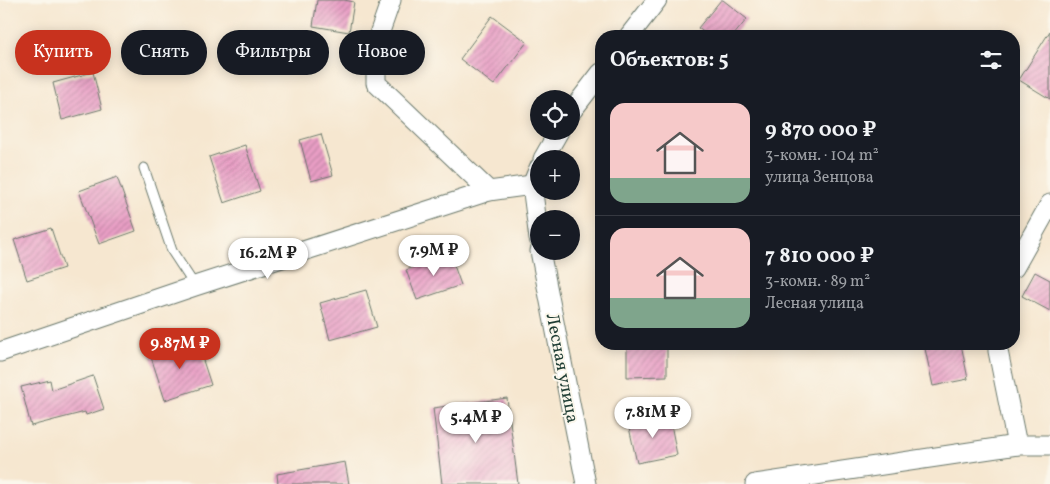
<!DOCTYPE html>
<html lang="ru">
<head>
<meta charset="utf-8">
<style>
	:root { --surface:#171b24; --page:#20242c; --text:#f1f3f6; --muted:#9ea1a6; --line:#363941; --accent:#c8321e }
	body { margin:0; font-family:Vollkorn,serif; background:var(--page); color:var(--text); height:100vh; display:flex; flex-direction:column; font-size:19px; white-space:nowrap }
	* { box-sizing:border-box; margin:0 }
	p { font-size:16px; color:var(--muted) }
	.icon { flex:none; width:28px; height:28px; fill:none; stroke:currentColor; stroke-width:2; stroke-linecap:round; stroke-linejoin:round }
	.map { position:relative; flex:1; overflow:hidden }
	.panel { position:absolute; left:595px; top:30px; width:425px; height:320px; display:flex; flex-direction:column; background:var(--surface); border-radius:20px; box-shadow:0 2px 12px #0003 }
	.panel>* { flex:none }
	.hud { position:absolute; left:15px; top:30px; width:475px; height:45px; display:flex; gap:10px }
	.tools { position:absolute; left:530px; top:90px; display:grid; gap:10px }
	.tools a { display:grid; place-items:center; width:50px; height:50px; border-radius:50%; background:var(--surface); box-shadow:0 2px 12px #0003; font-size:25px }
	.price { position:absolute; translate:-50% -42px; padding:0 11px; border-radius:18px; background:#fff; color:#222; font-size:16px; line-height:32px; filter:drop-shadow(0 1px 2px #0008) }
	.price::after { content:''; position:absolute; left:50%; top:30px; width:15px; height:11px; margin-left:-8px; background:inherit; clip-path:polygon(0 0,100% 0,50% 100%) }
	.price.on { background:var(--accent); color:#fff }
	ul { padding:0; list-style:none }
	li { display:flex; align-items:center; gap:15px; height:125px; padding:0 15px }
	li+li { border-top:1px solid var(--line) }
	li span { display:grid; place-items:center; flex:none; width:140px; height:100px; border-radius:15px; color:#555 }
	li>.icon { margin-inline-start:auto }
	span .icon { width:60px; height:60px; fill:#fffc; stroke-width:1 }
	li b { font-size:21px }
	h2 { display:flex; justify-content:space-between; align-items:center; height:60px; padding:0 15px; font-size:21px }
	.chip { padding:0 18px; border-radius:22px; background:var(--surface); box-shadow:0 2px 12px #0003; font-size:18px; line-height:45px }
	.chip.on { background:var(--accent); color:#fff }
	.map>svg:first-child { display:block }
	.building { fill:url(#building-hatch) }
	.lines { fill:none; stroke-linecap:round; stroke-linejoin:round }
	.lane-casing { stroke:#6a786b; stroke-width:11 }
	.street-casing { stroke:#6a786b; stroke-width:21 }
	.lane { stroke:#fff; stroke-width:9 }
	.street { stroke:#fff; stroke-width:19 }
	.labels { text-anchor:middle; stroke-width:4; stroke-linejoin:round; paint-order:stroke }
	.street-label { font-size:18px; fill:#1f3d34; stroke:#fbf7ec }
</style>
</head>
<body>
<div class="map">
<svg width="1050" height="484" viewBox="0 0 1050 484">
	<defs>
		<pattern id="building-hatch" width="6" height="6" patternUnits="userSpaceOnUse" patternTransform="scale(1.25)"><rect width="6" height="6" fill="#e99ec5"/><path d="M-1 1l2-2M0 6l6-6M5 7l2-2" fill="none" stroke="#bc82a1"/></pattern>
	</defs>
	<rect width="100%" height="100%" fill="#fbf7ec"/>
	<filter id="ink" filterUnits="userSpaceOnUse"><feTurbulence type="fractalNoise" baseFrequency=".02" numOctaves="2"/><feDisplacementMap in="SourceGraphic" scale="10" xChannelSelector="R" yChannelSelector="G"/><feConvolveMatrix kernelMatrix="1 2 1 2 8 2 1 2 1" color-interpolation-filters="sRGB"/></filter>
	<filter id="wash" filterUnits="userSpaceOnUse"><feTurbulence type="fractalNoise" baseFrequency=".0096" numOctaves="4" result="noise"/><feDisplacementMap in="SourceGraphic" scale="20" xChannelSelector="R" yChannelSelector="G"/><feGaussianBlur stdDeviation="1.12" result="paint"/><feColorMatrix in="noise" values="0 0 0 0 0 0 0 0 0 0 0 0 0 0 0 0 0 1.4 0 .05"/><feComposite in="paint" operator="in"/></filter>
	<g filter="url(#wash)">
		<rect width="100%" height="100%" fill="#f6e7d0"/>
		<g id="blocks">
			<!-- building -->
			<g class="building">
				<polygon points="317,0 344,0 354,2 349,32 313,26"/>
				<polygon points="721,0 723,0 747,19 733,36 709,36 698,28"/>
				<polygon points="492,16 527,42 494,85 460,59"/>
				<polygon points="1050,31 1050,99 1019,80"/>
				<polygon points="93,72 102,109 62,120 53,83"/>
				<polygon points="321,134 333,175 311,181 300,140"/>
				<polygon points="245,145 260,191 224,203 209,157"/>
				<polygon points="117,177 136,231 99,244 79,191"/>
				<polygon points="51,228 64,268 27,280 14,240"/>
				<polygon points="450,254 461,285 417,300 406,270"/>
				<polygon points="1035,272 1050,280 1050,311 1022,296"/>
				<polygon points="366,290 377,327 330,340 320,303"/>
				<polygon points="196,339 211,385 165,400 150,354"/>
				<polygon points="627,344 667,344 667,376 627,377"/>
				<polygon points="924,344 961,344 968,379 933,386"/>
				<polygon points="93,376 104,409 86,415 85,412 31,426 21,387 50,380 52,390"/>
				<polygon points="507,398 518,484 442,484 433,408"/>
				<polygon points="669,414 677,455 637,463 628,423"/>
				<polygon points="345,462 349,484 278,484 277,474"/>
			</g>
		</g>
	</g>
	<g filter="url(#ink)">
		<use href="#blocks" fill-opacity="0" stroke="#6a786b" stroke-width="1"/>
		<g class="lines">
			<!-- lane casing -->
			<g class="lane-casing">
				<polyline id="lane" points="144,168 172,251 195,286"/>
			</g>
			<!-- street casing -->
			<g class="street-casing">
				<g id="street">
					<polyline points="391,0 376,43 376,83 489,191"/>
					<polyline points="629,36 657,0"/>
					<polyline points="571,112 601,73"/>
					<polyline points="543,159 559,131"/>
					<polyline points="539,168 532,185 539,239"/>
					<polyline points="540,251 586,484"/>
					<polyline points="1014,268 1050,204"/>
					<polyline points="998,344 998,351 1017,445"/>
					<polyline points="0,352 195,286 489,191 532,185"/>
					<polyline points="755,484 1017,445 1050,445"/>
				</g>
			</g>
			<!-- lane -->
			<use href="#lane" class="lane"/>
			<!-- street -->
			<use href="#street" class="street"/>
		</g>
	</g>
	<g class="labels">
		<!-- street labels -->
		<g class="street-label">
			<text transform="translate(563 368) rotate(79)" y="6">Лесная улица</text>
		</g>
	</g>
</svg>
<div class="tools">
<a><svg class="icon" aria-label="locate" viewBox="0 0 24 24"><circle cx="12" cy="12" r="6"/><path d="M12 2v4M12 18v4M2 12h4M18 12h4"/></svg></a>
<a>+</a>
<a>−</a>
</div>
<b class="price" style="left:434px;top:277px">7.9M ₽</b>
<b class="price" style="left:268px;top:280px">16.2M ₽</b>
<b class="price on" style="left:180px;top:370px">9.87M ₽</b>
<b class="price" style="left:653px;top:439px">7.81M ₽</b>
<b class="price" style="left:476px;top:444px">5.4M ₽</b>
<div class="hud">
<a class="chip on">Купить</a>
<a class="chip">Снять</a>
<a class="chip">Фильтры</a>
<a class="chip">Новое</a>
</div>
<section class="panel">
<h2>Объектов: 5<svg class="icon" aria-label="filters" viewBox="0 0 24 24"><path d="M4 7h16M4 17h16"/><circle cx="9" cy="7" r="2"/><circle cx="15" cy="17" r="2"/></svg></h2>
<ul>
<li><span style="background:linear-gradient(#f6c9c9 75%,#7fa58c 0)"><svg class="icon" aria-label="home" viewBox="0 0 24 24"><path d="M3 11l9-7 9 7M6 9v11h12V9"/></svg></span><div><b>9 870 000 ₽</b><p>3-комн. · 104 m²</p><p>улица Зенцова</p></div></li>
<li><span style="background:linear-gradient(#f6c9c9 70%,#7fa58c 0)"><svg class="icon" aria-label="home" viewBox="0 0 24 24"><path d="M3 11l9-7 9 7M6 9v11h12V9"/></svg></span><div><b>7 810 000 ₽</b><p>3-комн. · 89 m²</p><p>Лесная улица</p></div></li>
</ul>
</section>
</div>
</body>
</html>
